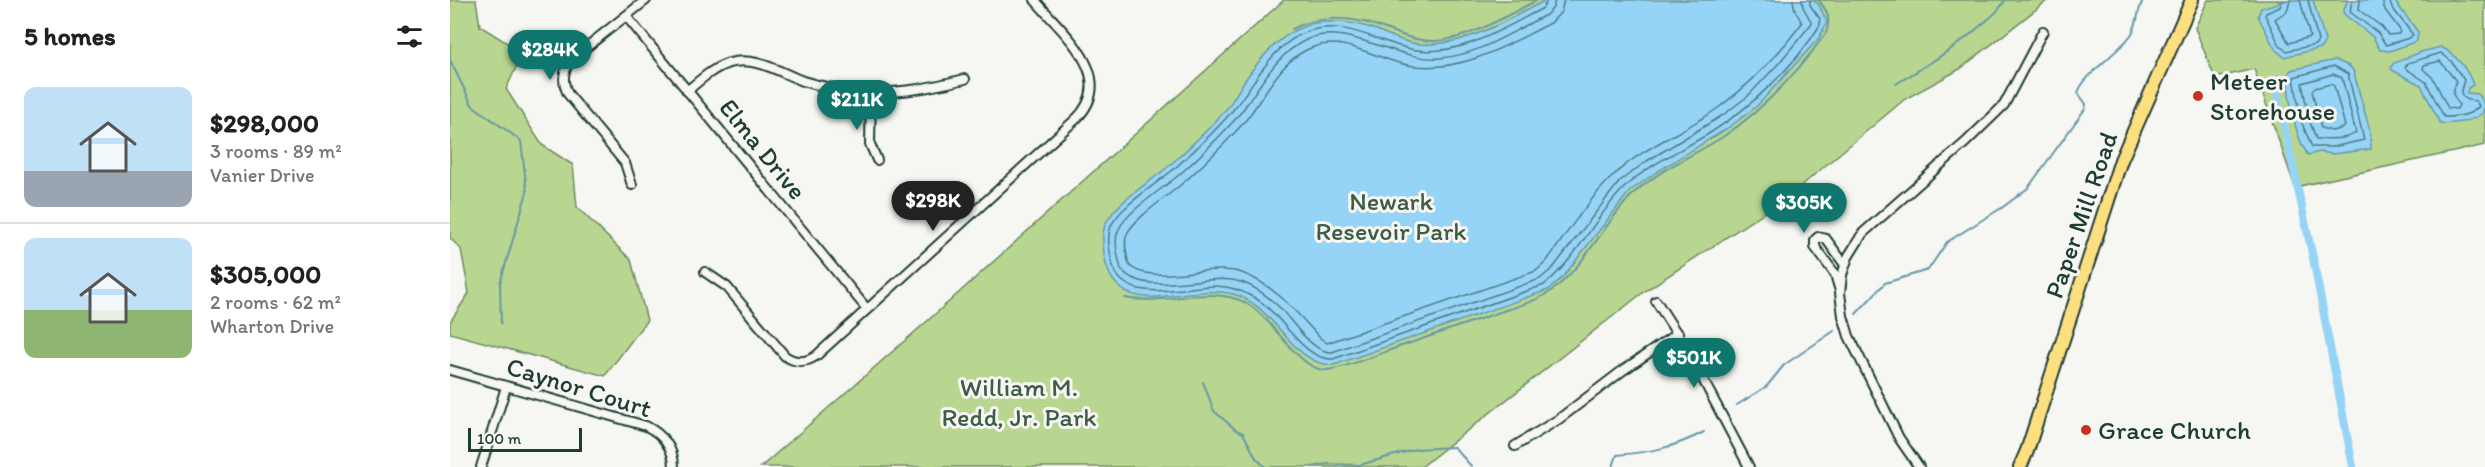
<!DOCTYPE html>
<html lang="en">
<head>
<meta charset="utf-8">
<style>
	:root { --surface:#fff; --page:#f2f2f2; --text:#202124; --muted:#757577; --line:#e0e0e0; --accent:#0f766e }
	body { margin:0; font-family:Itim,sans-serif; background:var(--page); color:var(--text); height:100vh; display:flex; flex-direction:column; font-size:22px; white-space:nowrap }
	* { box-sizing:border-box; margin:0 }
	p { font-size:20px; color:var(--muted) }
	.icon { flex:none; width:33px; height:33px; fill:none; stroke:currentColor; stroke-width:2; stroke-linecap:round; stroke-linejoin:round }
	.map { position:relative; flex:1; overflow:hidden }
	.side { display:flex; flex-direction:column; background:var(--surface); width:450px }
	.side>* { flex:none }
	.scale { position:absolute; left:18px; bottom:15px; width:114px; box-sizing:border-box; padding-left:6px; border:3px solid #1f3d34; border-top:0; font-size:16px; line-height:21px; white-space:nowrap; color:#1f3d34; -webkit-text-stroke:4px #f6f6f2; paint-order:stroke }
	.price { position:absolute; translate:-50% -51px; padding:0 14px; border-radius:21px; background:var(--accent); color:#fff; font-size:20px; line-height:39px; filter:drop-shadow(0 2px 3px #0008) }
	.price::after { content:''; position:absolute; left:50%; top:36px; width:18px; height:14px; margin-left:-9px; background:inherit; clip-path:polygon(0 0,100% 0,50% 100%) }
	.price.selected { background:#222; color:#fff }
	ul { padding:0; list-style:none }
	li { display:flex; align-items:center; gap:18px; height:150px; padding:0 24px }
	li+li { border-top:2px solid var(--line) }
	li span { display:grid; place-items:center; flex:none; width:168px; height:120px; border-radius:12px; color:#555 }
	li>.icon { margin-inline-start:auto }
	span .icon { width:72px; height:72px; fill:#fffc; stroke-width:1 }
	li b { font-size:26px }
	h2 { display:flex; justify-content:space-between; align-items:center; height:72px; padding:0 24px; font-size:26px }
	main { display:flex; flex:1; min-height:0 }
	.map>svg:first-child { display:block }
	.green { fill:#b8d68f; stroke:#6c8a62; stroke-width:1.5 }
	.water { fill:#96d4f7; stroke:#6698a9; stroke-width:1.5 }
	.lines { fill:none; stroke-linecap:round; stroke-linejoin:round }
	.shore { stroke:#4f7982; stroke-width:1.5 }
	.stream { stroke:#6698a9; stroke-width:2 }
	.canal { stroke:#96d4f7; stroke-width:8 }
	.minor-casing { stroke:#1f3d34; stroke-width:12 }
	.primary-casing { stroke:#1f3d34; stroke-width:16 }
	.minor { stroke:#f6f6f2; stroke-width:8 }
	.primary { stroke:#fddf80; stroke-width:12 }
	.poi-dot { fill:#c8321e; stroke:#f6f6f2; stroke-width:2 }
	.labels { text-anchor:middle; stroke-width:6; stroke-linejoin:round; paint-order:stroke }
	.poi-label { font-size:26px; fill:#1f3d34; stroke:#f6f6f2; text-anchor:start }
	.street-label { font-size:26px; fill:#1f3d34; stroke:#f6f6f2 }
	.park-label { font-size:26px; fill:#3e5c46; stroke:#f6f6f2 }
</style>
</head>
<body>
<main>
<section class="side">
<h2>5 homes<svg class="icon" aria-label="filters" viewBox="0 0 24 24"><path d="M4 7h16M4 17h16"/><circle cx="9" cy="7" r="2"/><circle cx="15" cy="17" r="2"/></svg></h2>
<ul>
<li><span style="background:linear-gradient(#bfe0f5 70%,#9aa5b1 0)"><svg class="icon" aria-label="home" viewBox="0 0 24 24"><path d="M3 11l9-7 9 7M6 9v11h12V9"/></svg></span><div><b>$298,000</b><p>3 rooms · 89 m²</p><p>Vanier Drive</p></div></li>
<li><span style="background:linear-gradient(#bfe0f5 60%,#8fb573 0)"><svg class="icon" aria-label="home" viewBox="0 0 24 24"><path d="M3 11l9-7 9 7M6 9v11h12V9"/></svg></span><div><b>$305,000</b><p>2 rooms · 62 m²</p><p>Wharton Drive</p></div></li>
</ul>
</section>
<div class="map">
<svg width="2035" height="467" viewBox="0 0 2035 467">
	<rect width="100%" height="100%" fill="#f6f6f2"/>
	<filter id="ink" filterUnits="userSpaceOnUse"><feTurbulence type="fractalNoise" baseFrequency=".0167" numOctaves="2"/><feDisplacementMap in="SourceGraphic" scale="12" xChannelSelector="R" yChannelSelector="G"/><feConvolveMatrix kernelMatrix="1 2 1 2 8 2 1 2 1" color-interpolation-filters="sRGB"/></filter>
	<g filter="url(#ink)">
		<!-- green -->
		<g class="green">
			<polygon points="0,0 26,0 30,26 73,53 56,89 92,145 123,165 127,207 181,260 197,320 155,376 0,333 0,322 19,293 11,249 0,238"/>
			<polygon points="834,0 1598,0 1510,69 1455,99 1339,196 1195,291 971,467 311,467 483,316"/>
			<polygon points="1758,0 2035,0 2035,145 1845,187 1804,69 1765,78 1745,28"/>
		</g>
		<!-- water -->
		<g class="water">
			<path d="M 1096,0 L 1363,0 L 1369,5 L 1377,22 L 1369,38 L 1307,106 L 1281,126 L 1205,173 L 1180,191 L 1113,277 L 1098,290 L 884,365 C 842,367 825,304 783,294 C 760,288 731,295 706,297 C 675,299 658,284 654,254 C 653,243 651,233 656,223 C 668,200 701,182 720,165 C 740,147 761,128 778,107 C 784,99 789,89 795,80 C 809,60 831,34 855,26 C 872,19 900,22 918,27 C 935,32 951,43 969,44 C 1016,47 1056,20 1096,0 Z"/>
			<polygon points="1838,0 1863,0 1875,41 1871,48 1834,57 1825,49 1808,16 1811,8"/>
			<polygon points="1898,0 1944,0 1968,32 1967,41 1940,51 1930,50 1923,37 1895,15 1893,12"/>
			<path d="M 1991,47 C 2006,54 2018,70 2023,85 L 2018,88 L 2017,93 L 2028,94 C 2033,99 2035,106 2033,113 C 2022,121 2004,125 1990,123 L 1971,85 L 1942,70 L 1941,67 L 1944,63 L 1971,52 Z"/>
			<path d="M 1885,60 L 1899,66 L 1903,70 L 1920,131 L 1921,149 L 1883,154 L 1870,152 L 1858,155 C 1846,139 1836,93 1839,73 L 1841,70 Z"/>
		</g>
		<g class="lines">
			<!-- shore -->
			<g class="shore">
				<path d="M 1097,0 L 1093,8 C 1054,28 1012,56 966,50 C 932,45 894,17 856,32 C 821,46 805,83 783,110 C 766,131 745,150 725,168 C 707,184 671,205 661,226 C 657,236 659,247 661,257 C 667,308 730,286 765,286 C 779,286 791,290 803,297 C 831,311 852,361 883,359 L 1094,285 C 1127,259 1145,216 1175,187 C 1199,164 1232,150 1260,133 C 1300,108 1346,65 1370,25 L 1370,19 L 1360,5 L 1360,0"/>
				<path d="M 1105,0 L 1103,8 L 1096,15 C 1063,31 1029,55 991,58 C 949,62 896,22 858,39 C 822,56 810,89 788,116 C 770,137 750,156 730,174 C 714,188 677,211 669,229 C 663,240 668,257 671,269 C 694,298 754,273 787,281 C 801,284 816,295 827,305 C 841,318 861,353 882,352 L 1090,279 L 1103,268 L 1170,181 L 1197,161 L 1273,115 L 1298,96 L 1329,63 L 1362,23 L 1353,7 L 1352,0"/>
				<path d="M 1114,0 L 1111,12 L 1101,23 C 1058,44 1015,72 964,66 C 931,63 898,35 863,47 C 830,59 815,96 796,120 C 789,129 781,136 774,144 C 761,157 748,170 734,182 C 721,194 683,219 677,234 C 673,242 677,256 679,265 C 700,287 762,262 792,273 C 825,285 847,313 870,338 L 877,343 L 1086,271 L 1096,262 C 1115,236 1141,196 1164,175 C 1194,146 1235,132 1268,108 C 1300,85 1329,54 1352,23 L 1345,10 L 1343,0"/>
				<polyline points="1832,0 1830,7 1816,13 1815,15 1830,46 1836,51 1865,45 1868,41 1858,0"/>
				<polyline points="1840,0 1837,11 1825,19 1839,43 1860,37 1850,0"/>
				<polyline points="1902,0 1900,12 1928,33 1936,45 1959,38 1963,35 1941,6 1940,0"/>
				<polyline points="1910,0 1909,10 1932,27 1938,35 1949,34 1950,30 1935,10 1932,0"/>
				<path d="M 1991,53 L 2001,61 L 2014,80 L 2011,91 L 2012,96 L 2018,100 L 2026,101 L 2029,106 C 2022,116 2006,117 1994,117 L 1976,82 L 1955,68 L 1958,63 Z"/>
				<polygon points="1990,61 2006,81 2003,94 2009,105 2007,109 1998,108 1983,78 1973,69 1974,65"/>
				<polygon points="1884,66 1898,74 1914,140 1883,147 1862,147 1851,121 1844,77"/>
				<path d="M 1883,74 L 1892,78 L 1906,133 C 1894,141 1880,138 1866,139 L 1859,119 L 1852,83 Z"/>
				<polygon points="1881,84 1884,86 1895,126 1893,128 1882,131 1871,128 1862,91 1864,88"/>
			</g>
			<!-- stream -->
			<g class="stream">
				<path d="M 842,29 C 863,17 891,17 914,22 C 938,28 960,42 985,41 C 1021,39 1056,15 1088,0"/>
				<polyline points="0,60 22,105 71,141 77,192 50,283 51,323"/>
				<path d="M 1446,84 C 1475,66 1503,50 1529,27 C 1539,18 1548,13 1555,0"/>
				<path d="M 675,298 C 714,306 759,284 796,303 C 822,317 847,368 874,370 C 889,371 928,354 943,349 C 978,337 1012,325 1047,313 C 1064,307 1086,302 1101,291 C 1134,268 1154,223 1183,194 C 1207,171 1242,156 1271,138 C 1312,111 1347,73 1376,33 C 1381,19 1378,11 1368,0"/>
				<path d="M 1406,314 L 1435,283 L 1478,270 L 1497,242 L 1553,207 L 1578,188 L 1635,109 L 1636,104 L 1628,93 C 1633,75 1668,53 1681,35 C 1688,25 1687,11 1693,0"/>
				<polyline points="753,382 764,411 786,430 793,433 806,458 815,467"/>
				<polyline points="1287,405 1317,386 1334,365 1384,331"/>
				<polyline points="862,467 878,464 910,465 966,449 1004,447 1022,467"/>
				<path d="M 1163,467 L 1167,455 C 1201,452 1223,448 1254,432"/>
			</g>
			<!-- canal -->
			<polyline class="canal" points="1824,79 1863,258 1903,467"/>
			<!-- minor casing -->
			<g class="minor-casing">
				<g id="minor">
					<polyline points="176,16 417,309"/>
					<path d="M 237,91 C 250,80 263,68 279,63 C 306,56 329,72 353,81 C 369,86 386,89 402,91 C 441,96 478,88 515,79"/>
					<polyline points="421,93 420,144 427,160"/>
					<path d="M 182,185 L 175,163 L 118,94 C 111,80 113,69 124,57 L 196,0"/>
					<path d="M 255,272 L 277,287 L 335,356 C 346,363 355,363 366,356 L 625,120 C 670,77 613,34 585,0"/>
					<polyline points="1389,288 1385,274 1365,247 1365,240 1368,237 1376,239 1395,265"/>
					<polyline points="1206,301 1238,351 1299,467"/>
					<path d="M 0,370 L 196,426 C 212,434 224,448 224,467"/>
					<polyline points="1065,446 1109,419 1172,371 1228,333"/>
					<polyline points="31,467 56,387"/>
					<polyline points="1469,467 1449,438 1399,336 1393,316 1390,293 1392,275 1398,257 1413,233 1516,142 1554,105 1593,31"/>
				</g>
			</g>
			<!-- primary casing -->
			<g class="primary-casing">
				<polyline id="primary" points="1570,467 1577,451 1671,160 1742,0"/>
			</g>
			<!-- minor -->
			<use href="#minor" class="minor"/>
			<!-- primary -->
			<use href="#primary" class="primary"/>
		</g>
	</g>
	<!-- markers -->
	<g class="poi-dot">
		<circle cx="1748" cy="96" r="6"/>
		<circle cx="1636" cy="430" r="6"/>
	</g>
	<g class="labels">
		<!-- poi labels -->
		<g class="poi-label">
			<text x="1760" y="90">Meteer<tspan x="1760" dy="30">Storehouse</tspan></text>
			<text x="1648" y="439">Grace Church</text>
		</g>
		<!-- street labels -->
		<g class="street-label">
			<text transform="translate(313 149) rotate(51)" y="9">Elma Drive</text>
			<text transform="translate(1631 215) rotate(-71)" y="9">Paper Mill Road</text>
			<text transform="translate(129 387) rotate(17)" y="9">Caynor Court</text>
		</g>
		<!-- park labels -->
		<g class="park-label">
			<text x="941" y="210">Newark<tspan x="941" dy="30">Resevoir Park</tspan></text>
			<text x="569" y="396">William M.<tspan x="569" dy="30">Redd, Jr. Park</tspan></text>
		</g>
	</g>
</svg>
<div class="scale">100 m</div>
<b class="price" style="left:100px;top:81px">$284K</b>
<b class="price" style="left:407px;top:131px">$211K</b>
<b class="price selected" style="left:483px;top:232px">$298K</b>
<b class="price" style="left:1354px;top:234px">$305K</b>
<b class="price" style="left:1244px;top:389px">$501K</b>
</div>
</main>
</body>
</html>
